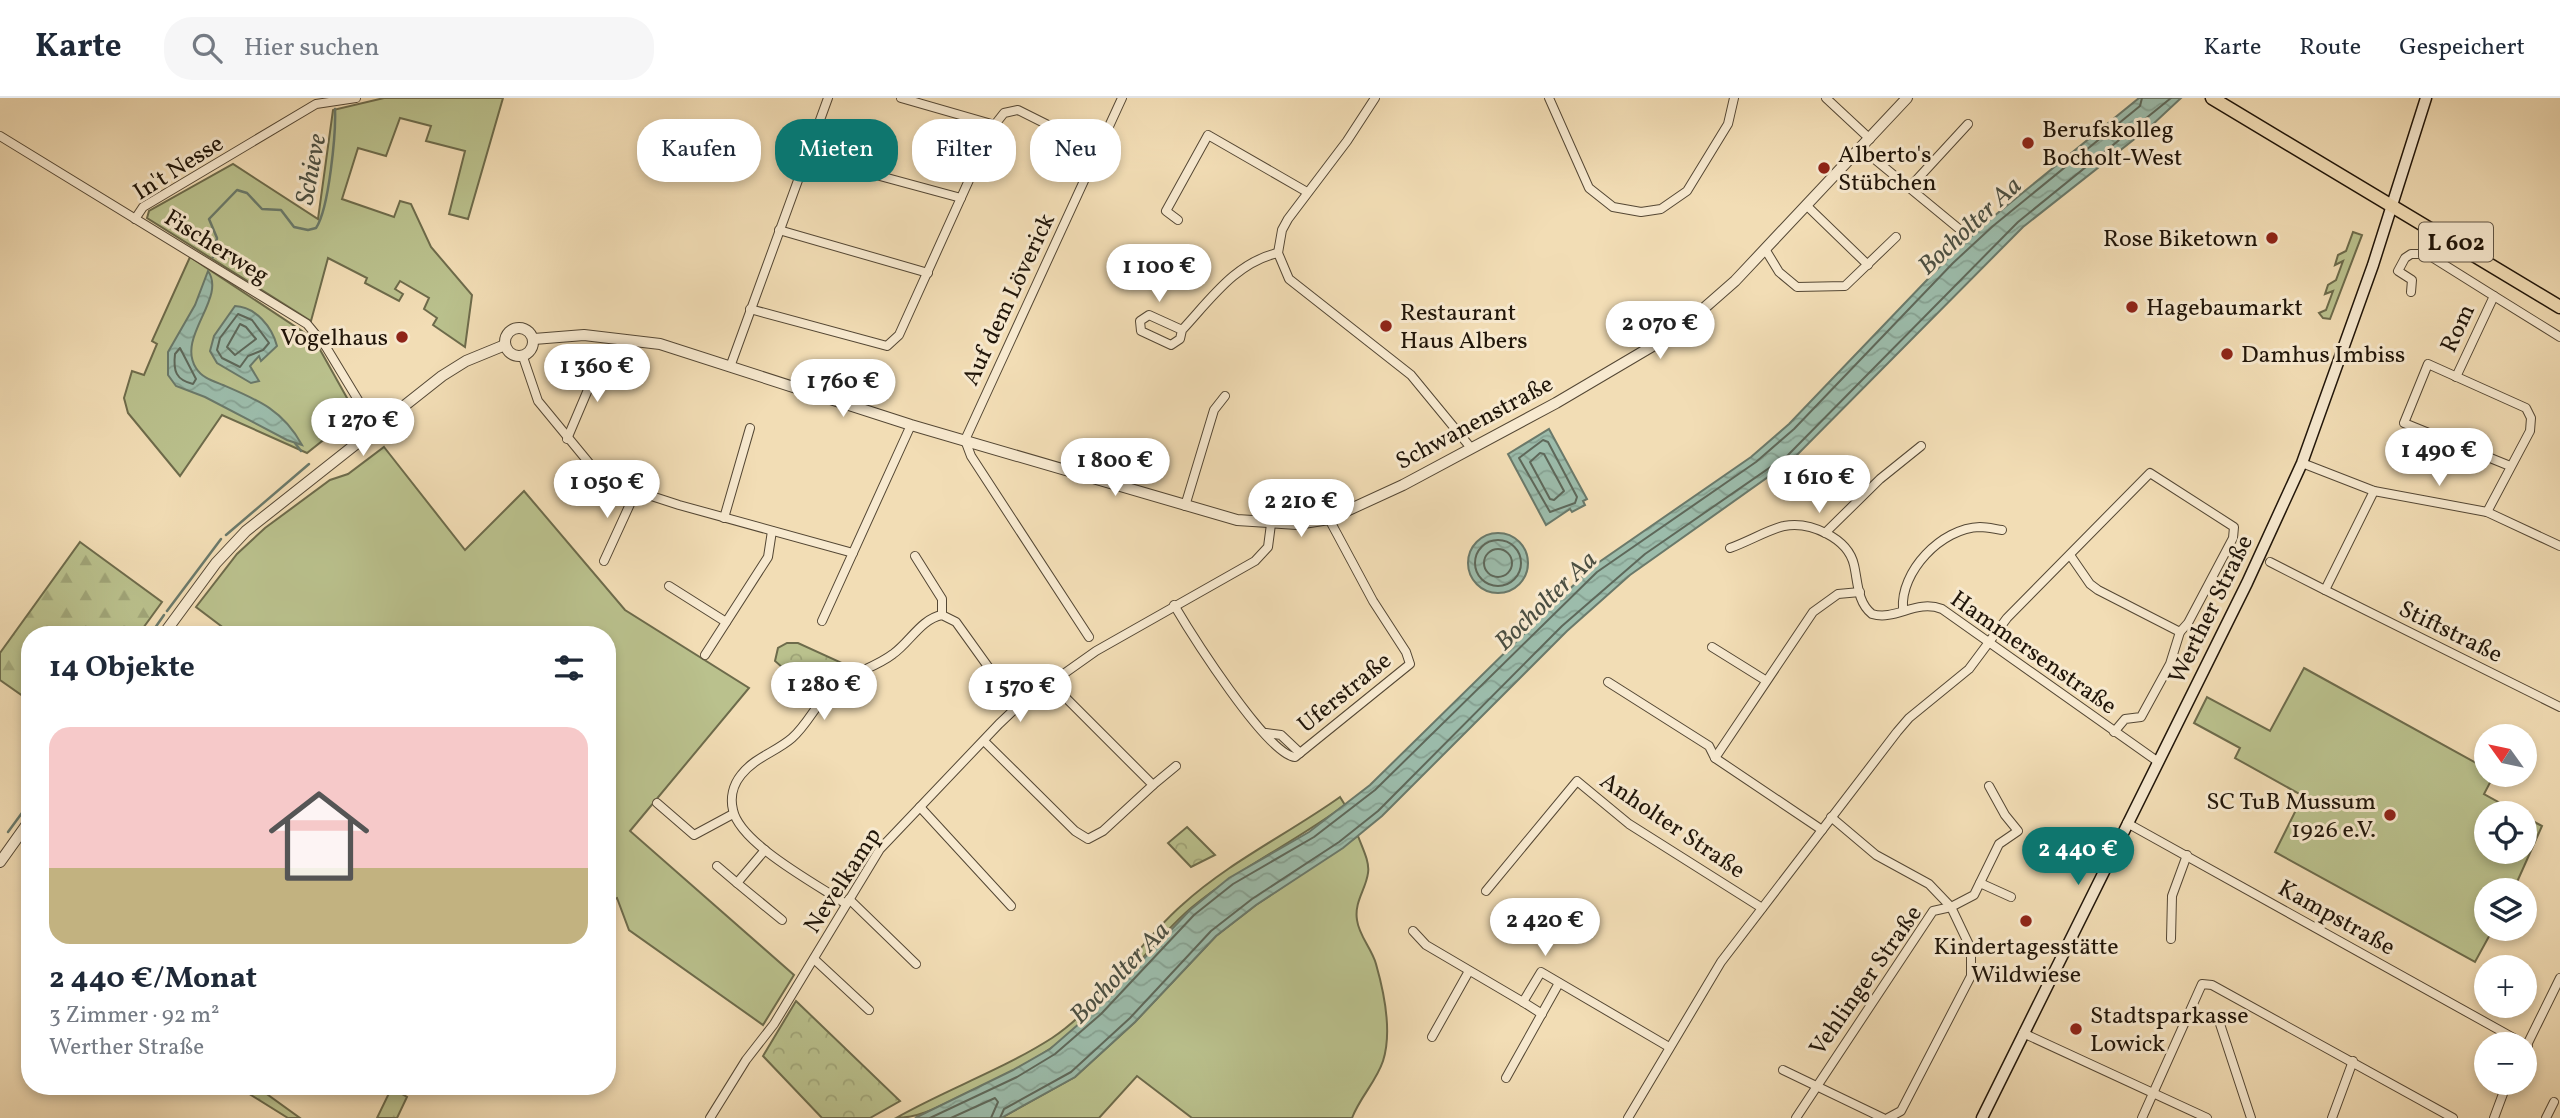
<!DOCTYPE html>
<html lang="de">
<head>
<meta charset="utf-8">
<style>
	:root { --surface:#fff; --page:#f6f6f7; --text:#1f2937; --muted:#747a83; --line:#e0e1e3; --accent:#0f766e }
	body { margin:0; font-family:Vollkorn,serif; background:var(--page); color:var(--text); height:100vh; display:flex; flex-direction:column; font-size:26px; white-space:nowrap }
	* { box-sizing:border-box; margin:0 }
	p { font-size:23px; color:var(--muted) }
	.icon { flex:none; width:38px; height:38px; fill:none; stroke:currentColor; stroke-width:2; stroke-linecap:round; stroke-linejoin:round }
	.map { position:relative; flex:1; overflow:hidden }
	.sheet { position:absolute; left:21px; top:528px; width:595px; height:469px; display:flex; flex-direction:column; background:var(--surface); border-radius:28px; box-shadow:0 4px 10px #0003 }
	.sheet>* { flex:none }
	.top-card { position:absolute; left:637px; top:21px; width:665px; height:63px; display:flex; gap:14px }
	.needle { width:46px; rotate:303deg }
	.controls { position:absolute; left:2474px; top:626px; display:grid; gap:14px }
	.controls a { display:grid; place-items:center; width:63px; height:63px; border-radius:50%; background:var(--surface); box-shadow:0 4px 10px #0003; font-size:35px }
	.price { position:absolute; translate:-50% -60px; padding:0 16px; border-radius:24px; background:#fff; color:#222; font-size:23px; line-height:46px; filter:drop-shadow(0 2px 4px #0008) }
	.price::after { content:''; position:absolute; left:50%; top:42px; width:21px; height:16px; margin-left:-10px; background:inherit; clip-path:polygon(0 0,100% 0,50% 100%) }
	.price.selected { background:var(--accent); color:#fff }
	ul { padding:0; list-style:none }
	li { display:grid; align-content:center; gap:14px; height:371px; padding:0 28px }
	li span { display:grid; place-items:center; height:217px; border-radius:21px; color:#555 }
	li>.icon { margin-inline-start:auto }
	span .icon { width:126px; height:126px; fill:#fffc; stroke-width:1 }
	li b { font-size:30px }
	h2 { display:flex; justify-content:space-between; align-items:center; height:84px; padding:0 28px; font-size:30px }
	.tag { padding:0 24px; border-radius:28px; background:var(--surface); box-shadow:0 4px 10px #0003; font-size:24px; line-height:63px }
	.tag.selected { background:var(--accent); color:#fff }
	header { display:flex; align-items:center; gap:42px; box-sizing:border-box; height:98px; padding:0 35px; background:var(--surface); border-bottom:2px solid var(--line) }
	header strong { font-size:33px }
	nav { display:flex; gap:38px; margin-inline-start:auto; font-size:24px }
	.search { width:490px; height:63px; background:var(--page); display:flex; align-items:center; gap:18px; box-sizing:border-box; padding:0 24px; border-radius:28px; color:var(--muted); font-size:26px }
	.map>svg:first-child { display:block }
	.green { fill:#bac18d; stroke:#6d6b4b; stroke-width:2 }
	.forest { fill:url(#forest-firs); stroke:#6d6b4b; stroke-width:2 }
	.park { fill:url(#park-crowns); stroke:#6d6b4b; stroke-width:2 }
	.water { fill:url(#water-waves); stroke:#6a796a; stroke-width:2 }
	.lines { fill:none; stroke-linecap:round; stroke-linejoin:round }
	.shore { stroke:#5e685a; stroke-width:2 }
	.stream { stroke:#6a796a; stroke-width:2.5 }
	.minor-casing { stroke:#544734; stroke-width:10 }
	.tertiary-casing { stroke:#544734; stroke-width:12 }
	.secondary-casing { stroke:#201509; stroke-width:13 }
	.primary-casing { stroke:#201509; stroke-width:15 }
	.minor { stroke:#f7e9cf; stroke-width:8 }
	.tertiary { stroke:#f7e9cf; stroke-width:10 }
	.secondary { stroke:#f7e9cf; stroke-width:10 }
	.primary { stroke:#f2ddb5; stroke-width:12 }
	.poi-dot { fill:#8f2418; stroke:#f7e9cf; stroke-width:2.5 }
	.labels { text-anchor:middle; stroke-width:6; stroke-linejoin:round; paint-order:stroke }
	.shield { fill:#f7e9cf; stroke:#605544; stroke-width:2 }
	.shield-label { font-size:23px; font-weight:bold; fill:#201509 }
	.poi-label { font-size:24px; fill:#201509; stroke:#f7e9cf; text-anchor:start }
	.street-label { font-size:24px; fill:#201509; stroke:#f7e9cf }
	.water-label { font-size:26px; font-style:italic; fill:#4b4f42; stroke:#f7e9cf }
</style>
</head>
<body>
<header>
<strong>Karte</strong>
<div class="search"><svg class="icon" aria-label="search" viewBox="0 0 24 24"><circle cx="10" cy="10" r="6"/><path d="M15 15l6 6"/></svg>Hier suchen</div>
<nav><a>Karte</a><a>Route</a><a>Gespeichert</a></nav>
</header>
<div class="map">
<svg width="2560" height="1020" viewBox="0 0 2560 1020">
	<defs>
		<pattern id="forest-firs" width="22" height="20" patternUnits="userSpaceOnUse" patternTransform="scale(1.75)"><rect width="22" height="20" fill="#bac18d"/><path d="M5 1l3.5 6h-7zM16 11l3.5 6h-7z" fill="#a0a578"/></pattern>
		<pattern id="park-crowns" width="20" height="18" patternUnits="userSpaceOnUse" patternTransform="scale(1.75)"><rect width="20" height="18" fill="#bac18d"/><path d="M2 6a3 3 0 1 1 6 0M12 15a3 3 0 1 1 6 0" fill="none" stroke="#a0a578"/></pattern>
		<pattern id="water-waves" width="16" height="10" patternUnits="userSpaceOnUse" patternTransform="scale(1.75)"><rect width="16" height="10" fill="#9cbcab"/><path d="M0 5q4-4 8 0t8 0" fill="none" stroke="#86a192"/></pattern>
	</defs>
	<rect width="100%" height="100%" fill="#f2ddb5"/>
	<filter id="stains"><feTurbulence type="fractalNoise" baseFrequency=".00286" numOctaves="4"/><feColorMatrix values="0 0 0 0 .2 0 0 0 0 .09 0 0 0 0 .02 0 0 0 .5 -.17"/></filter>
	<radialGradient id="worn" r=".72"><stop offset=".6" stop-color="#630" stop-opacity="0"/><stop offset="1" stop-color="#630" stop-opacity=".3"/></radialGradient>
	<!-- green -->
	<g class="green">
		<polygon points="384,0 503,0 468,121 449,116 465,53 426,43 431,28 400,20 386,58 358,50 342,101 394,119 400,103 411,106 431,149 472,197 465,249 433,227 437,220 424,211 429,200 400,183 395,191 403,196 399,203 365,185 367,180 328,160 311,223 147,120 149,113 233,66 318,121 333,12"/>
		<polygon points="2353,134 2362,137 2330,221 2323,220 2319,215 2326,212 2333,193 2325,196 2328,187 2336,182 2343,163 2335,167 2338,157 2346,153"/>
		<polygon points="190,159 314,241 356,316 307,355 222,317 180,378 128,315 124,300 132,273 144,277 157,246 152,243"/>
		<polygon points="384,349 465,452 524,393 625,512 749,590 630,733 794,877 763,927 629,832 617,800 607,804 607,537 233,537 196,509 237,456 265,430 330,382 348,376"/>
		<polygon points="2304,570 2487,671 2487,677 2494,677 2484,696 2520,716 2487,716 2487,754 2525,754 2525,719 2542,728 2513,793 2487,793 2487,831 2493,831 2475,864 2275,754 2303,698 2235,660 2240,650 2194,625 2207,599 2270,633"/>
		<path d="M 1340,699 L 1345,707 C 1295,744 1239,770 1191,810 C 1147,848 1115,899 1070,936 C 1040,961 1004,977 969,994 C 945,1005 923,1020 896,1020 C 947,991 1002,972 1052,940 C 1103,906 1136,847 1182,807 C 1229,764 1288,736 1340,699 Z"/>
		<path d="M 1358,738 C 1362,749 1370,764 1368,775 C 1366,791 1354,804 1357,822 C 1359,838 1372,851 1376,866 C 1384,894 1392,935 1383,963 C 1376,984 1360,999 1352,1020 L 1192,1020 L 1137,978 L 1099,1020 L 1001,1020 L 1075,979 L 1135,924 L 1216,838 L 1256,807 Z"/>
	</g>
	<!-- forest -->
	<g class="forest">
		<polygon points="80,444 162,504 138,537 30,537 30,603 0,582 0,555"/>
		<polygon points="238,989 257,989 300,1020 288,1020"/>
		<polygon points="392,989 399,989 397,993 407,999 397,1020 377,1020"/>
	</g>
	<!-- park -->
	<g class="park">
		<polygon points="787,545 798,545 842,565 841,577 817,600 775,563 778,550"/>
		<polygon points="1187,729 1215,757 1191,769 1168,745"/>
		<polygon points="796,903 900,1003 870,1020 822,1020 763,958"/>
	</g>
	<!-- water -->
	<g class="water">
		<polygon points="2139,0 2181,0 2151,28 2023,129 1792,362 1630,477 1567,533 1382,718 1343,750 1256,807 1216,838 1135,924 1075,979 1001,1020 915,1020 1013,972 1050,951 1096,911 1190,812 1229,780 1309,734 1370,687 1592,469 1751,359 1789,326 1948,160 1988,123"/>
		<path d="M 208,173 C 227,200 176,239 196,270 C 202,280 213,283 223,287 C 258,302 283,312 302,347 L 287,342 L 205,299 L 176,288 L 168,277 L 168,254 L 195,207 Z"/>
		<path d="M 235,208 C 256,209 272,229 277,248 L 261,263 L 259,258 L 250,268 L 259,283 L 251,285 L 217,265 L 210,253 L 214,238 Z"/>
		<polygon points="1549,331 1587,401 1583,403 1585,407 1572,414 1570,411 1546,427 1508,356"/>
		<circle cx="1498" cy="465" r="30"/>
	</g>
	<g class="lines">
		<!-- shore -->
		<g class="shore">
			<polygon points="238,216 252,222 269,245 263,252 248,258 240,269 222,260 217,252 220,240"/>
			<polygon points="240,226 246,229 256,241 235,257 227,249"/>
			<path d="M 180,250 L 196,281 L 193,286 C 176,282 173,273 175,256 Z"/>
			<polygon points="1543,342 1548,344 1577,399 1575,405 1550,414 1519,360"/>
			<polygon points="1540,355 1544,356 1564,393 1554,402 1550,401 1530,364"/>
			<circle cx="1498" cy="465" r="23"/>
			<circle cx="1498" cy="465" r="14"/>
			<polyline points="930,1020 1017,979 1055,956 1101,916 1194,817 1233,786 1314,739 1375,692 1597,474 1756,364 1794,331 1953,165 1993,128 2140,8 2142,0"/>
			<polyline points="951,1020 995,1000 998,1004 991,1020"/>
			<polyline points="1000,1020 1004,1011 1071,974 1130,920 1211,833 1252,801 1339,744 1378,713 1562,528 1645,456 1788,357 2018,124 2171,0"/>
		</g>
		<!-- stream -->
		<g class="stream">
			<path d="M 213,159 L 217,140 L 209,121 L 237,92 L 247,95 L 262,111 L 281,112 L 294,129 L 308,132 L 316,130 C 329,111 336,35 335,11"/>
			<polyline points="295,345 301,353"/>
			<polyline points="226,437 309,366"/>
			<polyline points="167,513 221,441"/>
			<polyline points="150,537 164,517"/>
			<polyline points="8,734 30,704"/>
		</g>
		<!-- minor casing -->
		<g class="minor-casing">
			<g id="minor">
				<polyline points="901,0 995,27"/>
				<polyline points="1375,0 1347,43 1288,121 1282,132 1278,155 1289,181 1411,277 1471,350"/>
				<polyline points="1549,0 1589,90 1613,109 1641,114 1661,111 1687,93 1728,26 1734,0"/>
				<polyline points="1826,0 1870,41"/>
				<polyline points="0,38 307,226 326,249 375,330"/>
				<polyline points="1861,50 1958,130"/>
				<polyline points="806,58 961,100"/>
				<polyline points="1910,89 1968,26"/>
				<polyline points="1806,107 1868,167"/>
				<polyline points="135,121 143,109 316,6 356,0"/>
				<polyline points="1178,122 1166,113 1208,37 1307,94"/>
				<polyline points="779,132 928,175"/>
				<polyline points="1765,151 1779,174 1797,189 1845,188 1896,139"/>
				<polyline points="2411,194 2412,182 2398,173 2405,160 2411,156 2427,156 2494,198 2456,279"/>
				<polyline points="2494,198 2560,239"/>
				<polyline points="750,211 887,248 899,237 993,29 1004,15 1018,12 1098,52"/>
				<path d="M 1182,232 L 1180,241 L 1171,247 L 1141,233 L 1140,223 L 1149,217 L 1182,232 C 1210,202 1236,164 1278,155"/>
				<polyline points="523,259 538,303 594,371 636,393 679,407 853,455"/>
				<polyline points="730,269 828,0"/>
				<polyline points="567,341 601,261"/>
				<polyline points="2302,365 2374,393 2487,414 2560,448"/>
				<polyline points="2374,393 2325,492 2560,609"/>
				<polyline points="1185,408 1214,312 1225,298"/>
				<polyline points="2487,414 2530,333 2531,320 2526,310 2428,266 2404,325 2510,368"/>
				<polyline points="724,420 750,330"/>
				<polyline points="1825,435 1880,381 1921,348"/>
				<path d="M 1730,450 C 1745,445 1772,430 1784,428 C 1810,423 1848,440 1854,467 C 1858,484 1857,504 1872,516 C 1896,523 1916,501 1942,511 L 2157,663"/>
				<polyline points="2070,457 2090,486 2098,492 2180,534 2170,566 2141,619 2125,621 2114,634"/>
				<polyline points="915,458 942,501 942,517"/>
				<polyline points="604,463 636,393"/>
				<polyline points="2270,464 2325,492"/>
				<polyline points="669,488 726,524"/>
				<path d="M 1174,507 C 1190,534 1267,657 1295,659 L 1410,566 L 1406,554 L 1373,503 L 1329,421"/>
				<path d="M 1903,511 C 1900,474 1941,430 1980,429 C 1987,429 1995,431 2002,432"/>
				<polyline points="822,523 911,327"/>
				<polyline points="1089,539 971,358 965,342 1122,0"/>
				<polyline points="1712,549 1765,582"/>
				<polyline points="705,557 768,459 772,433"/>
				<polyline points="1608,584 1709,648 1715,660"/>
				<polyline points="1266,635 1281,637 1300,655"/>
				<polyline points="984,643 1075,733 1088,741 1103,733 1153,687 1052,586"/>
				<polyline points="1153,687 1176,668"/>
				<polyline points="657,705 694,737 733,716"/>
				<polyline points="920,709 1011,808"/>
				<polyline points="1831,719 1876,757 1929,786 1951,809 1971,851 1971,878 1901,1013 1888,1020"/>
				<polyline points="2127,725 2528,948"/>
				<polyline points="1822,732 1715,660 1813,514 1838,496 1860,494"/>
				<polyline points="717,768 737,785 765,752"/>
				<polyline points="737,785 782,822"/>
				<polyline points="1980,785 2011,799"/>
				<polyline points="1486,793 1577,683 1629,726 1762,810"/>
				<polyline points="849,801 916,866"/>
				<path d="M 846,806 C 818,787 740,746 733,712 C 730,700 733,687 741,677 C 755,659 776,654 792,640 C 808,626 817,604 833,590 C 850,575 875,570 893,556 C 910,544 921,521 942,517 L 956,524 L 1017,609"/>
				<polyline points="1413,833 1426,847 1523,904 1541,874 1669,949"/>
				<polyline points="2171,841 2172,798 2187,757"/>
				<polyline points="814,861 869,912"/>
				<polyline points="1523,904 1542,916"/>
				<polyline points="2220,926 2251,1020"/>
				<polyline points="2023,935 2207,1020"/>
				<polyline points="1432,939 1469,873"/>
				<polyline points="2525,951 2560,880"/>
				<polyline points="1783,972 1883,1020"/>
				<polyline points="1506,980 1559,885"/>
				<polyline points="710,1020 746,962 774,926 880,751 999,626 1017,609 1096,553 1255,463 1268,449 1271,426"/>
				<polyline points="1628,1020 1721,864 1897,634 1909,620 1969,571 2007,520 2150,375 2234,429 2233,440 2188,525 2180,534"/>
				<polyline points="1796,1020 1933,813 1951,809 1974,797 1999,746 2018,733 2005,717 1989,688"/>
				<polyline points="2142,1020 2202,886 2212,887 2453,1020"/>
				<polyline points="2332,1020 2353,963"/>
				<polyline points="2494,1020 2507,985"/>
				<polyline points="2546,1020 2554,1004"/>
			</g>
		</g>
		<!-- tertiary casing -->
		<g class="tertiary-casing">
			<g id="tertiary">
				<circle cx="519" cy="244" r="14"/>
				<polyline points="534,241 584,237 660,246 911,327 1237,422 1297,426 1329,421 1403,387 1556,305 1678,233 1735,183 1907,0"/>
				<polyline points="163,537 216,465 246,433 442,278 466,263 505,247"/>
				<polyline points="0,764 30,722"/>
			</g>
		</g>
		<!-- secondary casing -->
		<g class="secondary-casing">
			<polyline id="secondary" points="1982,1020 2247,485 2302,365 2373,167 2426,0"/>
		</g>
		<!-- primary casing -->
		<g class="primary-casing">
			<polyline id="primary" points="2212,0 2560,209"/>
		</g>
		<!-- minor -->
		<use href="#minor" class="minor"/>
		<!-- tertiary -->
		<use href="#tertiary" class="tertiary"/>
		<!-- secondary -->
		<use href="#secondary" class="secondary"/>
		<!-- primary -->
		<use href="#primary" class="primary"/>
	</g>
	<!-- markers -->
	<g class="poi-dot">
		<circle cx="2028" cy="45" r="7"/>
		<circle cx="1824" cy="70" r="7"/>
		<circle cx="2272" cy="140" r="7"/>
		<circle cx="2132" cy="209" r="7"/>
		<circle cx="1386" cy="228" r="7"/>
		<circle cx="402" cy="239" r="7"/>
		<circle cx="2227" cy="256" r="7"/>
		<circle cx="2390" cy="717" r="7"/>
		<circle cx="2026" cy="823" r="7"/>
		<circle cx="2076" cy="931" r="7"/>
	</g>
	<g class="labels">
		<!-- shield labels -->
		<rect class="shield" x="2419" y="124.5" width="74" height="39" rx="5"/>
		<g class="shield-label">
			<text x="2456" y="152">L 602</text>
		</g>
		<!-- poi labels -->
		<g class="poi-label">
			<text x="2042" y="39">Berufskolleg<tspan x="2042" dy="28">Bocholt-West</tspan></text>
			<text x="1838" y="64">Alberto's<tspan x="1838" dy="28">Stübchen</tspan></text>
			<text x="2258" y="148" text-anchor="end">Rose Biketown</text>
			<text x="2146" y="217">Hagebaumarkt</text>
			<text x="1400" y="222">Restaurant<tspan x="1400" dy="28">Haus Albers</tspan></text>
			<text x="388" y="247" text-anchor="end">Vogelhaus</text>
			<text x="2241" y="264">Damhus Imbiss</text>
			<text x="2376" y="711" text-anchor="end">SC TuB Mussum<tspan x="2376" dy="28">1926 e.V.</tspan></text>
			<text x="2026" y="856" text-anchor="middle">Kindertagesstätte<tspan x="2026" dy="28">Wildwiese</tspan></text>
			<text x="2090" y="925">Stadtsparkasse<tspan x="2090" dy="28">Lowick</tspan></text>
		</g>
		<!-- street labels -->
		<g class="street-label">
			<text transform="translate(178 69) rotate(-32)" y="8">In't Nesse</text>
			<text transform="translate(217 148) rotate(32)" y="8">Fischerweg</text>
			<text transform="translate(1008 201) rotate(-65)" y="8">Auf dem Löverick</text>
			<text transform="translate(2457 230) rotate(-65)" y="8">Rom</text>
			<text transform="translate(1474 324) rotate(-28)" y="8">Schwanenstraße</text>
			<text transform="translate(2210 511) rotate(-64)" y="8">Werther Straße</text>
			<text transform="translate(2451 533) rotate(26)" y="8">Stiftstraße</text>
			<text transform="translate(2034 554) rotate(35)" y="8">Hammersenstraße</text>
			<text transform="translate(1344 594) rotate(-39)" y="8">Uferstraße</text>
			<text transform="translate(1673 727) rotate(34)" y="8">Anholter Straße</text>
			<text transform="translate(842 782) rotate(-57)" y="8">Nevelkamp</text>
			<text transform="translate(2337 819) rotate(29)" y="8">Kampstraße</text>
			<text transform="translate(1865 882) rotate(-55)" y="8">Vehlinger Straße</text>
		</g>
		<!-- water labels -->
		<g class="water-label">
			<text transform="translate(310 71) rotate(-79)" y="9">Schieve</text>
			<text transform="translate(1969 127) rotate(-43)" y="9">Bocholter Aa</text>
			<text transform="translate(1545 502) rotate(-44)" y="9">Bocholter Aa</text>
			<text transform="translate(1119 874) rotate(-46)" y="9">Bocholter Aa</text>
		</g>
	</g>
	<rect width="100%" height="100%" filter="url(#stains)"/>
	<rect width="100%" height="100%" fill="url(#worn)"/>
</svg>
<div class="controls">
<a><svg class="needle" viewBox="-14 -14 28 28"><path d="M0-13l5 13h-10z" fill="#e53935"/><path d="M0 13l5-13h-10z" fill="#747a83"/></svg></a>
<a><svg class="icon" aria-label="locate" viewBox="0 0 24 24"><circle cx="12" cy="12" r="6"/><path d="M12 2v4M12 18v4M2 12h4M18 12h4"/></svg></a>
<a><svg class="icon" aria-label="layers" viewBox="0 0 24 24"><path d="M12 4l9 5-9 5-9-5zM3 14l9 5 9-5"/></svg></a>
<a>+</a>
<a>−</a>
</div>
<b class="price" style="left:1159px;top:206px">1 100 €</b>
<b class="price" style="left:1660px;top:263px">2 070 €</b>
<b class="price" style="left:597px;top:306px">1 360 €</b>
<b class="price" style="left:843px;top:321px">1 760 €</b>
<b class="price" style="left:363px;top:360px">1 270 €</b>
<b class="price" style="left:2439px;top:390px">1 490 €</b>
<b class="price" style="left:1115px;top:400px">1 800 €</b>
<b class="price" style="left:1819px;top:417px">1 610 €</b>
<b class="price" style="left:607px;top:422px">1 050 €</b>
<b class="price" style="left:1301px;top:441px">2 210 €</b>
<b class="price" style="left:824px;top:624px">1 280 €</b>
<b class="price" style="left:1020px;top:626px">1 570 €</b>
<b class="price selected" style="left:2078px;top:789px">2 440 €</b>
<b class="price" style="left:1545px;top:860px">2 420 €</b>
<div class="top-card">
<a class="tag">Kaufen</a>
<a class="tag selected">Mieten</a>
<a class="tag">Filter</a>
<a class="tag">Neu</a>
</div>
<section class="sheet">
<h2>14 Objekte<svg class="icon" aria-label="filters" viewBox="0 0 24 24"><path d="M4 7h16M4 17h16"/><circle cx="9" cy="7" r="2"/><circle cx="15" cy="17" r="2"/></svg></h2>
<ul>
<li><span style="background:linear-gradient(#f6c9c9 65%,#c2b280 0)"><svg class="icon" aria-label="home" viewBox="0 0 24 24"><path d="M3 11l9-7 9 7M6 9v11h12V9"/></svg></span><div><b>2 440 €/Monat</b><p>3 Zimmer · 92 m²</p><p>Werther Straße</p></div></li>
</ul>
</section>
</div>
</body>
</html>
